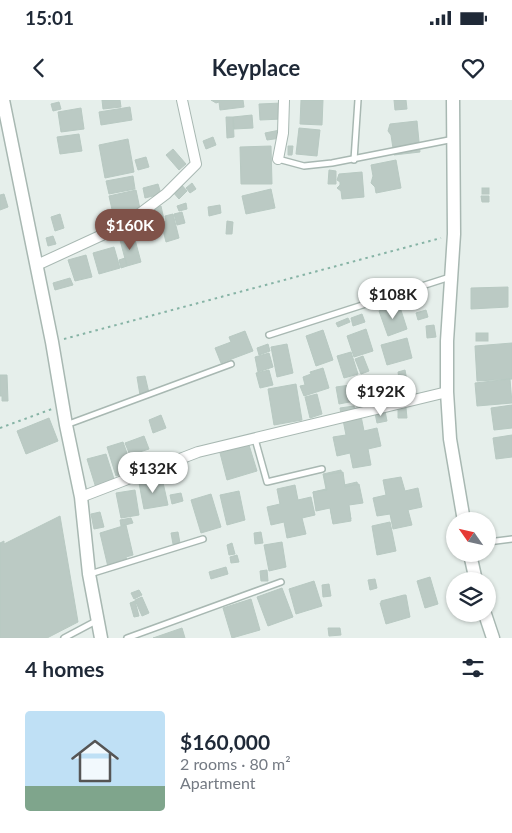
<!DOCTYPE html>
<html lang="en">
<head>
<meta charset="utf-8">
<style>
	:root { --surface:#fff; --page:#f2f2f3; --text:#1f2937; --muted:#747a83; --accent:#7f5249 }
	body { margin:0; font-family:Lato,sans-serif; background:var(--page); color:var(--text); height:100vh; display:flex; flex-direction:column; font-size:19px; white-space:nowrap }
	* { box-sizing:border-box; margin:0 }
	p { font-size:16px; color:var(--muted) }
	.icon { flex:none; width:28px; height:28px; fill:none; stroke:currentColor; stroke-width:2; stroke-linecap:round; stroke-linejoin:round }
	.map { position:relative; height:538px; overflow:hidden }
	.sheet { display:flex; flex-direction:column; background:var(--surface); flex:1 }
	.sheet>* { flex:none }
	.needle { width:32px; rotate:304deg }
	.fabs { position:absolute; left:446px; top:412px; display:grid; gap:10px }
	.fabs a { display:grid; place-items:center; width:50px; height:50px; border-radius:50%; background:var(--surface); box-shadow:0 1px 4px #0004; font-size:25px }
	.price { position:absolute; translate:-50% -42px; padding:0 11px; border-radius:18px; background:#fff; color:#222; font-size:16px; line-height:32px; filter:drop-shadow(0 1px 2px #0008) }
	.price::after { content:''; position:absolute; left:50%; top:30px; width:15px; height:11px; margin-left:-8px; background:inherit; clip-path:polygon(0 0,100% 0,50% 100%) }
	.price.on { background:var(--accent); color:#fff }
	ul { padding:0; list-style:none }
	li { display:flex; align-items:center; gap:15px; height:125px; padding:0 25px }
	li span { display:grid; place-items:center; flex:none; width:140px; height:100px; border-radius:5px; color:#555 }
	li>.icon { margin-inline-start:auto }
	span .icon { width:60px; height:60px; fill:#fffc; stroke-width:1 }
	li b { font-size:21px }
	h2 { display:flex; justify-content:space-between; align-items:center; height:60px; padding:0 25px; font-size:21px }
	.status { display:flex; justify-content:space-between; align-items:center; height:35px; padding:0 25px; background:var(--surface); direction:ltr }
	.status svg { height:14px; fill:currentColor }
	header { display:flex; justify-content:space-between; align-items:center; height:65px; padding:0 25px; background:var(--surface); font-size:22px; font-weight:700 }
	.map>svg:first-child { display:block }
	.building { fill:#bbcac4; stroke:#b8c9c2 }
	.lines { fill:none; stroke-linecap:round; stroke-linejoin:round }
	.service-casing { stroke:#a8b8b2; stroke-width:8 }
	.minor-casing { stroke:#a8b8b2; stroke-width:12 }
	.tertiary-casing { stroke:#a8b8b2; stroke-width:15 }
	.path { stroke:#86b3a5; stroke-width:2; stroke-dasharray:2.5 4; stroke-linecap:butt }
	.service { stroke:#fff; stroke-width:5 }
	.minor { stroke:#fff; stroke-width:10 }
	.tertiary { stroke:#fff; stroke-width:12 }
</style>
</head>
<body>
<div class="status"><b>15:01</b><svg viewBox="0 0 49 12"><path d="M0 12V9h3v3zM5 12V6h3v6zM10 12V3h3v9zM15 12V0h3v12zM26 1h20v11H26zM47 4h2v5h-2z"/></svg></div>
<header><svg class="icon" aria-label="back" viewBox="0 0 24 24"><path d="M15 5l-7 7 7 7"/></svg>Keyplace<svg class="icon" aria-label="heart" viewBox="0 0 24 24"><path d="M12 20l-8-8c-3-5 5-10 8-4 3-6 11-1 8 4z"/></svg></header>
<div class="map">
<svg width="512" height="538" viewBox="0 0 512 538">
	<rect width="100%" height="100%" fill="#e6efeb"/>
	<!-- building -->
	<g class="building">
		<polygon points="102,0 120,0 121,7 103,9"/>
		<polygon points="211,0 243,0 244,7 220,10 219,2 216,3"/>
		<polygon points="301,0 323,0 322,25 300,24"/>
		<polygon points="394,0 406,0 407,9 395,10"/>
		<polygon points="59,2 61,9 53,11 51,4"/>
		<polygon points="282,3 282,19 260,20 259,4"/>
		<polygon points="130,7 132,20 101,25 99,12"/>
		<polygon points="81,8 84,29 61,32 58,12"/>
		<polygon points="252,15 253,28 234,29 233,17"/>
		<polygon points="226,17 233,17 234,37 227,38"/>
		<polygon points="417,21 420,52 394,55 391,35 388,31 390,24"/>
		<polygon points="299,28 320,30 317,56 296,54"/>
		<polygon points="280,30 281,38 267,40 265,33"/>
		<polygon points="79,34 82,51 60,54 57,37"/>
		<polygon points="213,37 216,45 206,49 203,41"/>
		<polygon points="128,39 134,72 105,78 99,45"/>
		<polygon points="271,46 272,84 241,84 240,47"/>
		<polygon points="288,46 293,46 292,55 288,55"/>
		<polygon points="173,49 186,64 179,70 166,55"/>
		<polygon points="146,57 149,67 138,70 135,60"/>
		<polygon points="396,60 401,88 376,93 375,87 371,83 373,76 371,65"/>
		<polygon points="329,70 336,71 336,84 328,84"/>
		<polygon points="362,72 364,97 342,99 341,91 337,88 340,85 340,82 337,80 339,74"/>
		<polygon points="133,76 135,89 109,94 106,81"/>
		<polygon points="180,83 187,91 179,99 172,91"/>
		<polygon points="192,83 196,89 190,93 186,88"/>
		<polygon points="158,84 161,94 145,98 143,88"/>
		<rect x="482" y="88" width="7" height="6"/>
		<polygon points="271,89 275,108 246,114 242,96"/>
		<polygon points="136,90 140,109 113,114 109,96"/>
		<polygon points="4,94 8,107 0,110 0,95"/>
		<polygon points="481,96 489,96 489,102 482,102"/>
		<polygon points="186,103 187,109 179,111 177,106"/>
		<polygon points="220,105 221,113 209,116 208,107"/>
		<polygon points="161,106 164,120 151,122 148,109"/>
		<polygon points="182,112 185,123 177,125 174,114"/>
		<polygon points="60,114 64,128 55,131 51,117"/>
		<polygon points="173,114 179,138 166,142 161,122 166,121 165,116"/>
		<polygon points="227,121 233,122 232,134 226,134"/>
		<polygon points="53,136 56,144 48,146 46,138"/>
		<polygon points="134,136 141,162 127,166 120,140"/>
		<polygon points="114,147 120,168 99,174 93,153"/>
		<polygon points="86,155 92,177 75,181 68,160"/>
		<polygon points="125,158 127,166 121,168 119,160"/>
		<polygon points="70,178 73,185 55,190 53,183"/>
		<polygon points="508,187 508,207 471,209 471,188"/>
		<polygon points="399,204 407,229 388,236 379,211"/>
		<polygon points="426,210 428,217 418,220 416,213"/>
		<polygon points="362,214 365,222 353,226 351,218"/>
		<polygon points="348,218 350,222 338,227 336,223"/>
		<polygon points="434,225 436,237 427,238 426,226"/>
		<polygon points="366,229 373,251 354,257 347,236"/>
		<polygon points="323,230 333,260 316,266 306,236"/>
		<polygon points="245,231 253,251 221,263 215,248 231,242 229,237"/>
		<rect x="476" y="233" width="12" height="8"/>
		<polygon points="407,238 412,258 387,265 381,245"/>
		<polygon points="512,243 512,279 477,281 475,246"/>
		<polygon points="268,244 270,251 259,255 257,248"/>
		<polygon points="287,244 293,273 277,277 271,247"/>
		<polygon points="351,252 358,274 344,278 337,256"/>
		<polygon points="269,253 273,267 258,272 255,257"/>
		<polygon points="363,256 369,271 361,274 355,259"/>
		<polygon points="323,268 329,288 304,296 300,286 305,285 303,277 311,274 310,272"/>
		<polygon points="269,270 273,285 260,288 256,273"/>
		<polygon points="405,270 408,286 400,287 398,272"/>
		<polygon points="0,275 7,275 8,301 2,301 2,296 0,296"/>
		<polygon points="145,276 149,293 140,295 137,277"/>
		<polygon points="380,278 381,283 371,284 370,280"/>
		<polygon points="510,279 512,303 477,306 475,283"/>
		<polygon points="296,284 302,320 274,325 268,289"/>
		<polygon points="357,284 360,300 339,304 336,287"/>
		<polygon points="408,284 409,299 387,301 386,286"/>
		<polygon points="317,294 322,314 310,318 305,297"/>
		<polygon points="512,305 512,328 494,330 491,308"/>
		<polygon points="354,306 355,311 341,314 340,308"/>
		<polygon points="406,308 407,318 398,318 398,309"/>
		<polygon points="385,311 387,321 377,323 375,313"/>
		<polygon points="161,315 166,328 153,333 149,320"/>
		<polygon points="361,316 364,331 377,328 381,346 368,349 371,365 353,368 350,353 337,356 333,337 346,335 343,320"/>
		<polygon points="49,318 58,341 26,354 17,331"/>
		<polygon points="512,335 512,357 496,359 493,338"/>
		<polygon points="144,336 149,349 130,355 125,343"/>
		<polygon points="123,342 133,370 116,376 107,347"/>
		<polygon points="249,345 257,371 227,380 220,353"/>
		<polygon points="106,354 115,382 96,388 87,359"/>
		<polygon points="341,370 344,385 357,382 361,400 348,403 351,419 333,423 330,407 317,410 313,392 326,389 323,374"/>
		<polygon points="343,372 345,387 359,384 363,403 349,405 351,421 333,424 330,408 316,411 313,392 327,390 324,375"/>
		<polygon points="401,377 405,391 418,388 422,407 408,410 412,425 393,429 390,414 377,416 373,398 386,395 383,380"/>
		<polygon points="162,378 168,405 144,409 139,383"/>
		<polygon points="295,385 298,400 311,397 315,415 302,418 306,434 287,438 284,422 271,425 267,407 280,404 277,389"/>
		<polygon points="135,390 139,415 121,418 116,393"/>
		<polygon points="239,391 245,420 227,425 220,395"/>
		<polygon points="181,393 183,401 172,404 170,395"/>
		<polygon points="211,394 221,427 201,433 191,400"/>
		<polygon points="100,412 104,427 94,429 91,414"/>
		<polygon points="60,416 78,522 47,538 0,538 0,443 4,441 4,444"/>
		<polygon points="131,418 133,423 121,426 120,420"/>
		<polygon points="390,422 396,451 377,455 372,426"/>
		<polygon points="126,425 133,455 126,457 127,461 108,467 100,433"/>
		<polygon points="178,432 180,443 173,444 171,433"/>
		<polygon points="261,432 263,443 255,444 254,433"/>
		<polygon points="282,442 286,467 269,471 264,445"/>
		<polygon points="232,443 235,454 229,455 227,445"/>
		<polygon points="237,455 239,462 231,463 230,457"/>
		<polygon points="226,467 228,474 211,479 209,472"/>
		<polygon points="267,470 268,481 261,481 260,471"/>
		<polygon points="430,477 438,504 425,508 417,481"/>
		<polygon points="375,479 377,488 370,490 368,480"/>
		<polygon points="314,481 322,506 296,514 289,489"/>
		<polygon points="329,484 331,496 323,497 322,485"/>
		<polygon points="282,488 293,517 268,526 257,497"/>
		<polygon points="139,490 142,495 134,499 131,493"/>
		<polygon points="404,495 406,495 410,517 386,524 380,503 381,503 381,501"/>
		<polygon points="142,497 149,513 142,516 135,500"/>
		<polygon points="251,499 260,530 232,538 223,508"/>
		<polygon points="135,501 139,516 134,517 130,503"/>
		<polygon points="182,528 185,538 153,538"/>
		<polygon points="328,528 340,528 341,535 329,536"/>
	</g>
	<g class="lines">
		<!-- service casing -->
		<g class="service-casing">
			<g id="service">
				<polyline points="278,59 304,66 332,63 454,39"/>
				<polyline points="354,60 358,0"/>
				<polyline points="269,235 450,177"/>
				<polyline points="66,325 231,264"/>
				<polyline points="255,339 267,382 322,369"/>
				<polyline points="488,442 512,439"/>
				<polyline points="90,474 203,439"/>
				<polyline points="64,538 96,521"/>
				<polyline points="127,538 281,482"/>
			</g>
		</g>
		<!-- minor casing -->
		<g class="minor-casing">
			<g id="minor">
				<polyline points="278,59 283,33 284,0"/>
				<polyline points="37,165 126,124 166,94 196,64 182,0"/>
				<polyline points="81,397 198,352 447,292"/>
			</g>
		</g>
		<!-- tertiary casing -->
		<g class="tertiary-casing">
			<g id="tertiary">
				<polyline points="3,0 52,242 66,325 81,397 89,474 101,538"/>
				<polyline points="453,0 454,134 447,241 447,292 450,339 464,421"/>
				<polyline points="470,454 476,481"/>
				<polyline points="485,514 493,538"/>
			</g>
		</g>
		<!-- path -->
		<g class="path">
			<polyline points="64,239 441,138"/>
			<polyline points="0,328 52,309"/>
		</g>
		<!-- service -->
		<use href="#service" class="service"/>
		<!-- minor -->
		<use href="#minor" class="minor"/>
		<!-- tertiary -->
		<use href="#tertiary" class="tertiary"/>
	</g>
</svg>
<div class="fabs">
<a><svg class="needle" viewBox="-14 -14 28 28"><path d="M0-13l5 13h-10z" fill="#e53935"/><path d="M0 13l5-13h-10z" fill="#747a83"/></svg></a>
<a><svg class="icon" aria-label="layers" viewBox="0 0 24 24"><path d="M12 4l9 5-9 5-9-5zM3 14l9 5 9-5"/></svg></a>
</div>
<b class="price on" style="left:130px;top:151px">$160K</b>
<b class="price" style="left:393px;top:220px">$108K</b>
<b class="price" style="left:381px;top:317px">$192K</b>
<b class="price" style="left:153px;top:394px">$132K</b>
</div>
<section class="sheet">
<h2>4 homes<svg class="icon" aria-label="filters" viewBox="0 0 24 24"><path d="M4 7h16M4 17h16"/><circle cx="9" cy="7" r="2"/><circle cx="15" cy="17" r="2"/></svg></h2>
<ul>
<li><span style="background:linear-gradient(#bfe0f5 75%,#7fa58c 0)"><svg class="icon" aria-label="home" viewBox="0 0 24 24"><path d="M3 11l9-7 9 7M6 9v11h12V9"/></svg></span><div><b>$160,000</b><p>2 rooms · 80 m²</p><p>Apartment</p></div></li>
</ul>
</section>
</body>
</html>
